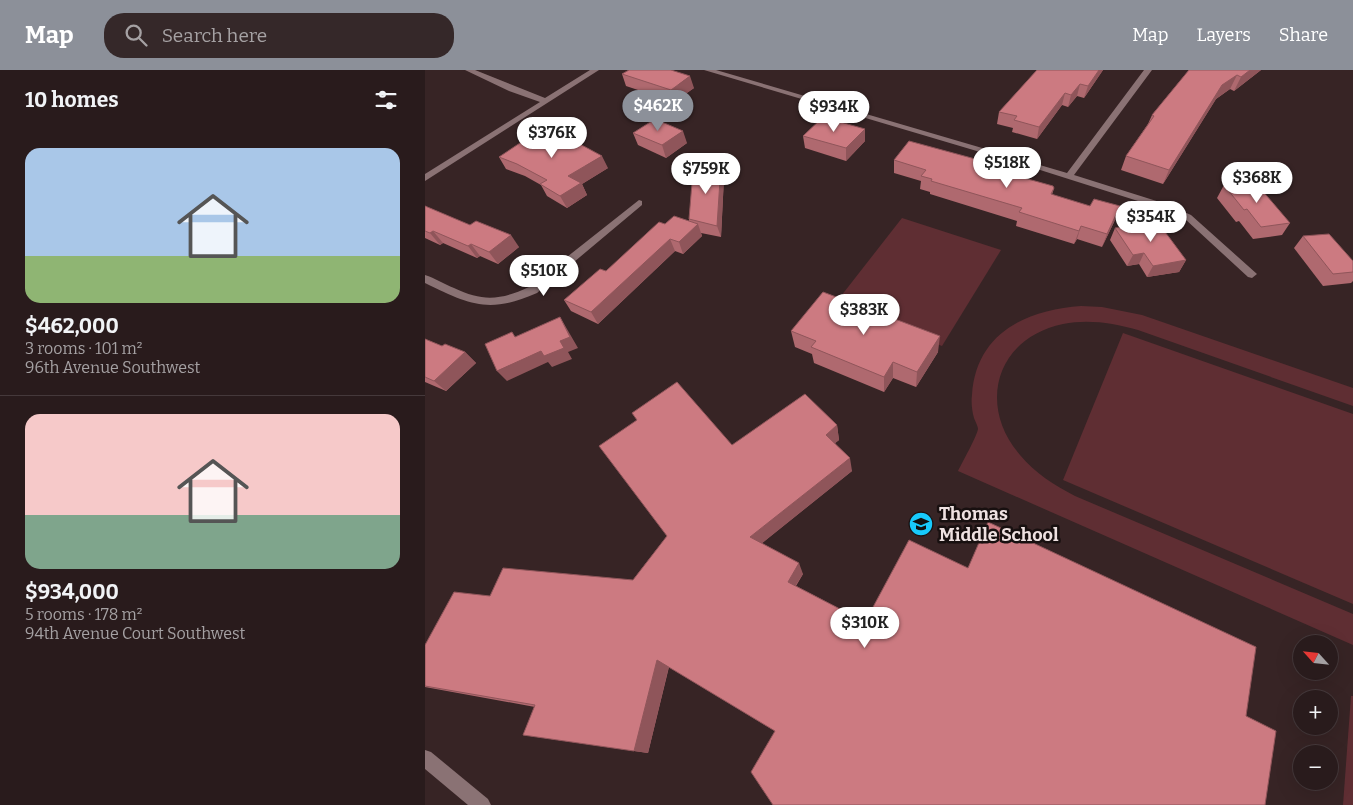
<!DOCTYPE html>
<html lang="en">
<head>
<meta charset="utf-8">
<style>
	:root { --surface:#291b1c; --page:#352829; --text:#f1f3f6; --muted:#a5a1a3; --line:#45393b; --accent:#8c9099 }
	body { margin:0; font-family:Bitter,serif; background:var(--page); color:var(--text); height:100vh; display:flex; flex-direction:column; font-size:19px; white-space:nowrap }
	* { box-sizing:border-box; margin:0 }
	p { font-size:16px; color:var(--muted) }
	.icon { flex:none; width:28px; height:28px; fill:none; stroke:currentColor; stroke-width:2; stroke-linecap:round; stroke-linejoin:round }
	.map { position:relative; flex:1; overflow:hidden }
	.side { display:flex; flex-direction:column; background:var(--surface); width:425px }
	.side>* { flex:none }
	.needle { width:32px; rotate:297deg }
	.fabs { position:absolute; left:868px; top:565px; display:grid; gap:10px }
	.fabs a { display:grid; place-items:center; width:45px; height:45px; border-radius:50%; background:var(--surface); box-shadow:0 5px 20px #0002,0 0 0 1px var(--line); font-size:25px }
	.price { position:absolute; translate:-50% -42px; padding:0 11px; border-radius:18px; background:#fff; color:#222; font-size:16px; line-height:32px; filter:drop-shadow(0 1px 2px #0008) }
	.price::after { content:''; position:absolute; left:50%; top:30px; width:15px; height:11px; margin-left:-8px; background:inherit; clip-path:polygon(0 0,100% 0,50% 100%) }
	.price.on { background:var(--accent); color:#fff }
	ul { padding:0; list-style:none }
	li { display:grid; align-content:center; gap:10px; height:265px; padding:0 25px }
	li+li { border-top:1px solid var(--line) }
	li span { display:grid; place-items:center; height:155px; border-radius:15px; color:#555 }
	li>.icon { margin-inline-start:auto }
	span .icon { width:90px; height:90px; fill:#fffc; stroke-width:1 }
	li b { font-size:21px }
	h2 { display:flex; justify-content:space-between; align-items:center; height:60px; padding:0 25px; font-size:21px }
	header { display:flex; align-items:center; gap:30px; box-sizing:border-box; height:70px; padding:0 25px; background:var(--accent); color:#fff }
	header strong { font-size:24px }
	nav { display:flex; gap:28px; margin-inline-start:auto; font-size:18px }
	.search { width:350px; height:45px; background:var(--page); display:flex; align-items:center; gap:12px; box-sizing:border-box; padding:0 18px; border-radius:20px; color:var(--muted); font-size:19px }
	main { display:flex; flex:1; min-height:0 }
	.map>svg:first-child { display:block }
	.green { fill:#5f2e33 }
	.lines { fill:none; stroke-linecap:round; stroke-linejoin:round }
	.minor { fill:#8a7274; fill-rule:evenodd }
	.wall { fill:#af696f }
	.shaded-wall { fill:#8f555a }
	.building { fill:#cc7a81; stroke:#8f555a }
	.labels { text-anchor:middle; stroke-width:5; stroke-linejoin:round; paint-order:stroke }
	.poi-label { font-size:18px; font-weight:bold; fill:#eee1e1; stroke:#181010; text-anchor:start }
</style>
</head>
<body>
<header>
<strong>Map</strong>
<div class="search"><svg class="icon" aria-label="search" viewBox="0 0 24 24"><circle cx="10" cy="10" r="6"/><path d="M15 15l6 6"/></svg>Search here</div>
<nav><a>Map</a><a>Layers</a><a>Share</a></nav>
</header>
<main>
<section class="side">
<h2>10 homes<svg class="icon" aria-label="filters" viewBox="0 0 24 24"><path d="M4 7h16M4 17h16"/><circle cx="9" cy="7" r="2"/><circle cx="15" cy="17" r="2"/></svg></h2>
<ul>
<li><span style="background:linear-gradient(#a9c7e8 70%,#8fb573 0)"><svg class="icon" aria-label="home" viewBox="0 0 24 24"><path d="M3 11l9-7 9 7M6 9v11h12V9"/></svg></span><div><b>$462,000</b><p>3 rooms · 101 m²</p><p>96th Avenue Southwest</p></div></li>
<li><span style="background:linear-gradient(#f6c9c9 65%,#7fa58c 0)"><svg class="icon" aria-label="home" viewBox="0 0 24 24"><path d="M3 11l9-7 9 7M6 9v11h12V9"/></svg></span><div><b>$934,000</b><p>5 rooms · 178 m²</p><p>94th Avenue Court Southwest</p></div></li>
</ul>
</section>
<div class="map">
<svg width="928" height="735" viewBox="0 0 928 735">
	<rect width="100%" height="100%" fill="#372425"/>
	<!-- green -->
	<g class="green">
		<polygon points="477,148 576,180 517,276 409,235"/>
		<path d="M 656,236 L 677,237 L 717,245 L 928,318 L 928,336 L 713,260 C 688,253 663,249 638,254 C 571,268 552,335 595,385 C 610,403 629,415 650,426 L 928,544 L 928,575 L 533,401 C 537,393 552,366 553,359 C 553,356 550,351 549,348 C 547,341 546,332 547,325 C 551,263 601,240 656,236 Z"/>
		<polygon points="698,263 928,344 928,534 638,410"/>
		<polygon points="926,626 928,626 928,735 918,735"/>
	</g>
	<g class="lines">
		<!-- minor -->
		<g class="minor">
			<polygon points="40,0 50,0 120,28 165,0 174,0 0,111 0,104 115,32 84,21"/>
			<polygon points="279,0 291,0 642,103 719,0 727,0 649,105 741,134 766,145 832,204 827,208 823,207 760,149 735,138 612,99"/>
			<path d="M 214,130 L 217,131 L 217,135 L 112,223 C 64,244 45,235 0,213 L 0,205 C 10,208 19,214 29,218 C 58,232 76,230 104,217 Z"/>
			<polygon points="0,680 6,682 63,729 66,735 43,735 0,699"/>
		</g>
	</g>
	<!-- wall -->
	<g class="wall">
		<polygon points="612,0 678,0 659,28 652,26 643,37 637,35 612,69 587,62 588,58 572,54 574,42"/>
		<polygon points="764,0 836,0 809,21 805,19 791,29 738,114 696,100 701,86 723,54 727,45"/>
		<polygon points="197,4 269,18 249,32 201,16"/>
		<polygon points="440,59 440,71 421,91 380,78 378,66"/>
		<polygon points="208,63 262,73 241,88 213,75"/>
		<polygon points="74,87 183,98 157,114 162,125 142,138 122,126 116,115 100,106 81,99"/>
		<polygon points="469,90 554,92 565,95 565,99 629,118 627,125 690,150 677,177 652,169 649,174 591,156 592,151 505,124 505,122 495,119 496,111 469,103"/>
		<polygon points="296,95 299,107 296,167 276,163 277,166 258,184 250,181 173,254 146,241 139,230 181,201 240,154 264,151 264,149 271,112"/>
		<polygon points="799,115 865,153 857,165 828,169 814,151 811,152 792,128"/>
		<polygon points="0,136 94,177 73,194 55,186 52,188 18,173 15,175 0,168"/>
		<polygon points="690,158 761,190 754,202 722,207 714,194 702,196 685,170"/>
		<polygon points="878,166 928,191 928,211 926,213 898,216 869,178"/>
		<polygon points="366,261 513,282 491,317 468,308 459,322 389,293 387,284 370,277"/>
		<polygon points="0,269 17,276 40,282 51,293 21,321 0,312"/>
		<polygon points="412,355 414,370 410,373 427,401 337,473 378,504 371,516 440,552 543,498 831,577 350,661 244,597 223,683 98,665 110,637 0,617 0,575 65,526 208,510 242,466 307,375"/>
	</g>
	<!-- shaded-wall -->
	<g class="shaded-wall">
		<polygon points="674,0 678,0 659,28 663,16"/>
		<polygon points="825,0 836,0 809,21 816,7"/>
		<polygon points="812,5 805,19 791,29 738,114 744,100 797,15"/>
		<polygon points="265,6 269,18 249,32 246,20"/>
		<polygon points="655,14 652,26 643,37 646,25"/>
		<polygon points="640,23 637,35 612,69 614,57"/>
		<polygon points="440,59 440,71 421,91 421,78"/>
		<polygon points="258,61 262,73 241,88 237,75"/>
		<polygon points="177,86 183,98 157,114 162,125 142,138 135,126 143,106"/>
		<polygon points="296,95 299,107 296,167 292,156"/>
		<polygon points="695,136 690,150 677,177 682,164"/>
		<polygon points="273,154 277,166 258,184 254,172"/>
		<polygon points="656,156 652,169 649,174 654,161"/>
		<polygon points="8,161 18,173 15,175 5,163"/>
		<polygon points="86,165 94,177 73,194 64,182"/>
		<polygon points="245,169 250,181 173,254 166,242"/>
		<polygon points="46,174 55,186 52,188 43,176"/>
		<polygon points="719,183 714,194 702,196 708,185"/>
		<polygon points="761,190 754,202 722,207 728,196"/>
		<polygon points="135,247 142,259 153,278 143,282 147,289 127,297 123,292 82,311 72,301 135,271"/>
		<polygon points="515,266 513,282 491,317 492,302"/>
		<polygon points="40,282 51,293 21,321 9,311"/>
		<polygon points="468,292 468,308 459,322 459,307"/>
		<polygon points="412,355 414,370 403,379 401,365"/>
		<polygon points="425,388 427,401 331,478 325,467"/>
		<polygon points="374,493 378,504 367,521 363,512"/>
		<polygon points="232,590 244,596 223,683 209,681"/>
	</g>
	<!-- building -->
	<g class="building">
		<polygon points="204,0 246,0 265,6 246,20 197,4"/>
		<polygon points="612,0 674,0 663,16 655,14 646,25 640,23 614,57 589,50 592,46 574,42"/>
		<polygon points="764,0 825,0 816,7 812,5 797,15 744,100 701,86 729,46 727,45"/>
		<polygon points="398,47 440,59 421,78 378,66"/>
		<polygon points="230,49 258,61 237,75 208,63"/>
		<polygon points="116,59 140,66 177,86 143,106 156,113 135,126 115,114 122,110 92,94 74,87"/>
		<polygon points="484,71 554,90 553,91 565,95 563,98 628,116 629,118 626,124 665,136 669,129 695,136 682,164 656,156 654,161 594,142 597,138 506,111 507,109 496,106 501,100 469,90"/>
		<polygon points="296,95 292,156 264,149 267,113 271,112 272,96"/>
		<polygon points="830,112 865,153 836,157 822,139 819,140 799,115"/>
		<polygon points="0,136 45,155 51,151 86,165 64,182 46,174 43,176 8,161 5,163 0,161"/>
		<polygon points="249,146 273,154 254,172 245,169 166,242 139,230 175,199 181,201 234,152 240,154"/>
		<polygon points="732,151 761,190 728,196 719,183 708,185 690,158"/>
		<polygon points="904,164 928,191 928,202 908,204 878,166"/>
		<polygon points="398,222 515,266 492,302 468,292 459,307 386,277 391,271 366,261"/>
		<polygon points="135,247 145,267 135,271 139,278 119,286 116,281 72,301 60,274 87,262 90,267"/>
		<polygon points="0,269 17,276 20,274 40,282 9,311 0,307"/>
		<polygon points="252,312 307,375 380,324 412,355 401,365 425,388 325,467 374,493 363,512 440,552 484,470 543,498 563,452 831,577 821,646 851,661 840,735 348,735 326,702 350,661 232,590 209,681 98,665 110,635 0,616 0,575 29,522 65,526 78,498 208,510 242,466 174,376 212,350 207,343"/>
	</g>
	<!-- icons -->
	<defs>
		<g id="school-disc" transform="scale(1.25)"><circle r="9.5" fill="#18cafc" stroke="#181010"/><path d="M0-5L7-2L0 1L-7-2ZM-4 1L0 2.5L4 1V4Q0 6-4 4Z" fill="#111"/></g>
	</defs>
	<g fill-rule="evenodd">
		<use href="#school-disc" x="496" y="454"/>
	</g>
	<g class="labels">
		<!-- poi labels -->
		<g class="poi-label">
			<text x="514" y="450">Thomas<tspan x="514" dy="21">Middle School</tspan></text>
		</g>
	</g>
</svg>
<div class="fabs">
<a><svg class="needle" viewBox="-14 -14 28 28"><path d="M0-13l5 13h-10z" fill="#e53935"/><path d="M0 13l5-13h-10z" fill="#a5a1a3"/></svg></a>
<a>+</a>
<a>−</a>
</div>
<b class="price on" style="left:233px;top:62px">$462K</b>
<b class="price" style="left:409px;top:63px">$934K</b>
<b class="price" style="left:127px;top:89px">$376K</b>
<b class="price" style="left:582px;top:119px">$518K</b>
<b class="price" style="left:281px;top:125px">$759K</b>
<b class="price" style="left:832px;top:134px">$368K</b>
<b class="price" style="left:726px;top:173px">$354K</b>
<b class="price" style="left:119px;top:227px">$510K</b>
<b class="price" style="left:439px;top:266px">$383K</b>
<b class="price" style="left:440px;top:579px">$310K</b>
</div>
</main>
</body>
</html>
